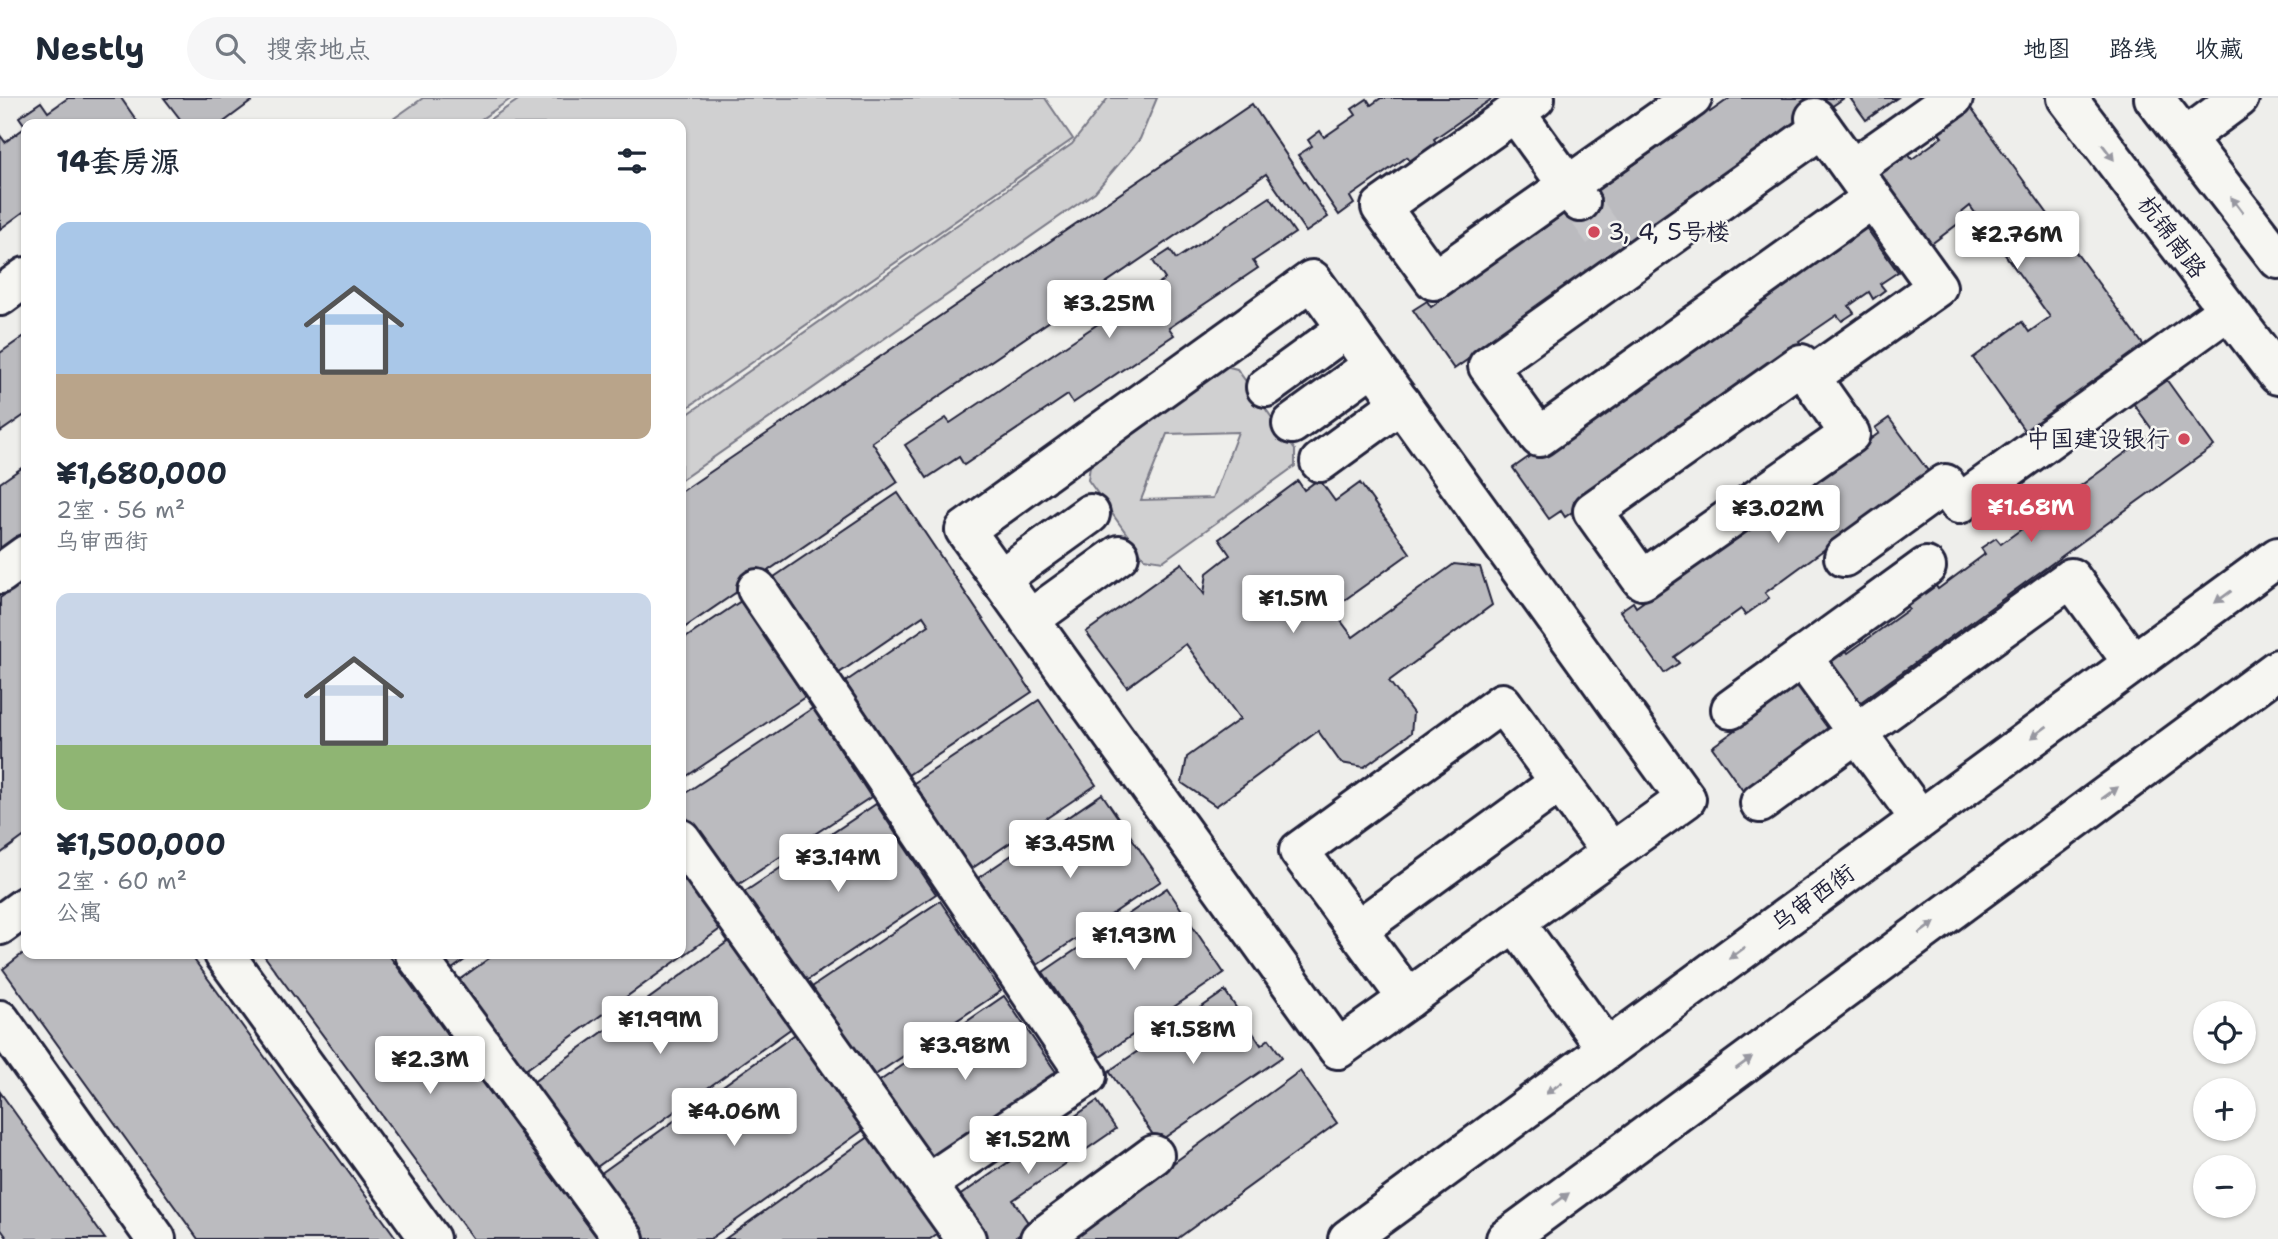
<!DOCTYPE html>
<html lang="zh">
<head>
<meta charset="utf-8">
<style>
	:root { --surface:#fff; --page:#f6f6f7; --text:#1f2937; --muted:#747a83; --line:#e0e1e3; --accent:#d1495b }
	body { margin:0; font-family:"Shantell Sans","LXGW WenKai TC",sans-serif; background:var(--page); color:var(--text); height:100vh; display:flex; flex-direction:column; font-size:26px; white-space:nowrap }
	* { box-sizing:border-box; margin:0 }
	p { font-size:23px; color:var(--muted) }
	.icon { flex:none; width:38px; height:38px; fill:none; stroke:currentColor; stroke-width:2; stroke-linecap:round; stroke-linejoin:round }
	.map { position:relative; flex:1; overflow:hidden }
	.details { position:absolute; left:21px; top:21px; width:665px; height:840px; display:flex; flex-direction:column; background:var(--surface); border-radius:14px; box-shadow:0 2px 5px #0004 }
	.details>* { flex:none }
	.tools { position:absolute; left:2193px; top:903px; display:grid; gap:14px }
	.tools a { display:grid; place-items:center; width:63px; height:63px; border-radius:50%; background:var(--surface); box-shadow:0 2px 5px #0004; font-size:35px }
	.price { position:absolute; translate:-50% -60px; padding:0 16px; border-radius:7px; background:#fff; color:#222; font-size:23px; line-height:46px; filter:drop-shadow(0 2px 4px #0008) }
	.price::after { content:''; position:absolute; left:50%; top:42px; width:21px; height:16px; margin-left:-10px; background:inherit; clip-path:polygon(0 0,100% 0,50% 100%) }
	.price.selected { background:var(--accent); color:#fff }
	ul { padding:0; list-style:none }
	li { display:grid; align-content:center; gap:14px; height:371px; padding:0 35px }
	li span { display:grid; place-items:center; height:217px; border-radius:14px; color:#555 }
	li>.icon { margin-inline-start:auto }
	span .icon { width:126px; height:126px; fill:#fffc; stroke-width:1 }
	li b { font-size:30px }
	h2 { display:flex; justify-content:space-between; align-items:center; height:84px; padding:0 35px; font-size:30px }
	header { display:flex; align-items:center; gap:42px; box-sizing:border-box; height:98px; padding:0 35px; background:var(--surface); border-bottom:2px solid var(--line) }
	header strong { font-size:33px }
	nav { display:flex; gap:38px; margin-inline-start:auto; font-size:24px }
	.search { width:490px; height:63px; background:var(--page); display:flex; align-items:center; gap:18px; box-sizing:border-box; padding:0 24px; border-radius:38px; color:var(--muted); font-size:26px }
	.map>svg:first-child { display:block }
	.green { fill:#d0d0d1; stroke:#797986; stroke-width:2; fill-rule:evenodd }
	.building { fill:#bbbbbf; stroke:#22223b; stroke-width:2 }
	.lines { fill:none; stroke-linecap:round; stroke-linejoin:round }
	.minor-tunnel { stroke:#c5c5c8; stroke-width:38; stroke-dasharray:38 19; stroke-linecap:butt }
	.minor-casing { stroke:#22223b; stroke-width:44 }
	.major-casing { stroke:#22223b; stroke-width:44 }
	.minor { stroke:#f6f6f2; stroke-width:38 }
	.major { stroke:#f6f6f2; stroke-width:38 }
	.oneway { fill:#9797a0 }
	.poi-dot { fill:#d1495b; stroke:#f6f6f2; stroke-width:2.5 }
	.labels { text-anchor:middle; stroke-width:5; stroke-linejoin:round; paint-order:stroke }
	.poi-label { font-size:24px; fill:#22223b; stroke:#f6f6f2; text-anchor:start }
	.street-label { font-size:24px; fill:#22223b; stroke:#f6f6f2 }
</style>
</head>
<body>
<header>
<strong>Nestly</strong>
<div class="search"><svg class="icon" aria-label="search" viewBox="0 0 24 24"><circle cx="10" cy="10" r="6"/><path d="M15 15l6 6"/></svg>搜索地点</div>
<nav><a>地图</a><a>路线</a><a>收藏</a></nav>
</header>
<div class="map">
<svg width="2278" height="1141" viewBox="0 0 2278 1141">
	<rect width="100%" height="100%" fill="#eeeeeb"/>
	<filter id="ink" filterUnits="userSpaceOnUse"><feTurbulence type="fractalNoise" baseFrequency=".0143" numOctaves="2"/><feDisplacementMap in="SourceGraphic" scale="14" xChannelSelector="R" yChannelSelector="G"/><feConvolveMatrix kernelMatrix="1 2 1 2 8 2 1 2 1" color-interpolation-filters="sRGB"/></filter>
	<g filter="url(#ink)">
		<!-- green -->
		<g class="green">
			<polygon points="423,0 512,0 474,26 386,26"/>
			<polygon points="521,0 1045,0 1073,41 681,314 681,26 483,26"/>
			<polygon points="1108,0 1157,0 1140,41 1095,94 681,382 681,321 1072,46"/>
			<path d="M 1221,267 L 1237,271 L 1295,352 L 1295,368 L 1163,463 L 1144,460 L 1088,382 L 1091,361 ZM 1238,334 L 1213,400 L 1141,402 L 1167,336 Z"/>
		</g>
		<!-- building -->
		<g class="building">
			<polygon points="68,0 121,0 139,26 26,26 26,29 19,19 41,4 48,14"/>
			<polygon points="164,0 256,0 221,26 184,26"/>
			<polygon points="1381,0 1493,0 1434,41 1438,48 1412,66 1407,59 1350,99 1354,106 1339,117 1298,57 1312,48 1308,42 1320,33 1324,39 1356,17 1352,11 1367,1 1371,7"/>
			<polygon points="1730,0 1844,0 1454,271 1413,212 1427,203 1431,209 1460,189 1456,183 1469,173 1473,179 1496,163 1492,157 1508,147 1512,152 1519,147 1515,141 1532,130 1536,136 1562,117 1558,112 1595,85 1599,91 1696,23 1692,18 1706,8 1710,14"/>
			<polygon points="1850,0 1897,0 1866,22"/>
			<polygon points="1252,6 1328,119 1306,134 1266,76 872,344 898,384 681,532 681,394"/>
			<polygon points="1970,9 2147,252 2113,278 2108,272 2087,287 2091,293 2066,312 2061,306 2054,310 2059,317 2029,339 1973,260 2022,224 2029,234 2050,219 1970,108 1959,117 1963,122 1926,150 1874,79 1907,55 1912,61 1942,39 1937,33"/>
			<polygon points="26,29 26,112 0,131 0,37 5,44"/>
			<polygon points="1270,99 1295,135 1253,163 1258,170 1169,230 1174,237 1073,305 1068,297 964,367 959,359 927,380 905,347 946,320 950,325 1165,181 1153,163 1170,152 1176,161"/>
			<polygon points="1862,124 1898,174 1880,186 1885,192 1873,201 1869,194 1849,208 1854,215 1842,223 1837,217 1799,243 1804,250 1792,258 1788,252 1750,278 1755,285 1698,316 1661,341 1666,348 1609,378 1574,403 1579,409 1565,419 1561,413 1549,421 1513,370"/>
			<polygon points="26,237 26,316 0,334 0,255"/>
			<polygon points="2158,270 2214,348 1858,606 1827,563 1844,550 1848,555 1909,511 1905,506 1934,485 1938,491 1985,456 1981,450 1996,440 2001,446 2154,334 2125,294"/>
			<polygon points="1889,320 1934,381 1829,448 1765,495 1769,500 1745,517 1741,511 1674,559 1679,565 1664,575 1620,513 1633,504 1636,509 1879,335 1875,330"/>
			<polygon points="26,367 26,433 0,451 0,385"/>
			<polygon points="1319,381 1335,403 1360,385 1410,455 1332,511 1353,539 1454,466 1480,469 1492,507 1389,583 1413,615 1411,635 1364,669 1341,665 1318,633 1216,708 1182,685 1187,659 1240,621 1186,546 1127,589 1086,534 1182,465 1204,496 1207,475 1230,457 1219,441 1298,383 1304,392"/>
			<polygon points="898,395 1032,594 908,677 845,584 929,527 923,518 839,575 774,479"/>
			<polygon points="26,481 26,737 0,756 0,500"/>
			<polygon points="741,503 805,599 681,682 681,543"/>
			<polygon points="1808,580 1845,630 1748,700 1712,649"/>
			<polygon points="1039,602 1096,687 971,771 914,685"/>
			<polygon points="813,610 871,699 733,790 681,711 681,698"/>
			<polygon points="1102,696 1161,783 1037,867 978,780"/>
			<polygon points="876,706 936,796 800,887 740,797"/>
			<polygon points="681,771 723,829 517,978 452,887 495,856 681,856"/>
			<polygon points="1167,790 1224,875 1100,959 1043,874"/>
			<polygon points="940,803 1001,893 866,983 806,893"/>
			<polygon points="733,840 796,927 587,1076 525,990"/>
			<polygon points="26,853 26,856 190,856 397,1141 198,1141 3,871"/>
			<polygon points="263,856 388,856 598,1141 473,1141"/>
			<polygon points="430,856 473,856 445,876"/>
			<polygon points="1225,893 1261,947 1269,941 1282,959 1158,1044 1109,973"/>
			<polygon points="1004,898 1060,980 927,1071 871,989"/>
			<polygon points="801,932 869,1028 710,1141 636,1141 593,1081"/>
			<polygon points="1300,973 1337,1025 1177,1141 1069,1141"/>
			<polygon points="0,994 105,1141 8,1141 0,1130"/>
			<polygon points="1097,1003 1116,1031 1013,1102 1031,1129 1013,1141 978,1141 952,1103"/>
			<polygon points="873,1036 942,1132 930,1141 725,1141"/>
		</g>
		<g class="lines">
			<!-- minor-tunnel -->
			<polyline class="minor-tunnel" points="1580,104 1618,156"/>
			<!-- minor casing -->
			<g class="minor-casing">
				<g id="minor">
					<polyline points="1535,0 1381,109 1434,182 1692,0"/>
					<polyline points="1515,14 1580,104"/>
					<polyline points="1822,30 1488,268 1539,339 1873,100"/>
					<polyline points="2185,40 2239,0"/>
					<polyline points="1852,71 1953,0"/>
					<polygon points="1312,182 1686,701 1338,951 965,432"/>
					<polyline points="0,198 26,179"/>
					<polyline points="1810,279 1801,266 1593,413 1642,482 1850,336 1810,279 1937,189 1815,20"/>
					<polyline points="1266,289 1347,230"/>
					<polyline points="1292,326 1373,267"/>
					<polyline points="1320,364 1401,305"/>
					<polyline points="1844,459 1945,386 1959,406 2228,212"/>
					<polyline points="0,476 26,457"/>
					<polyline points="1000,481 1090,416"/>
					<polyline points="757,491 1087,978 927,1086"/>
					<polyline points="1029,522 1119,457"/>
					<polyline points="1802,559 1920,721"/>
					<polyline points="1731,611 1926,469"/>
					<polyline points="1760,705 2071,480 2133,565"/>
					<polyline points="681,741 966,1141"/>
					<polyline points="1515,824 1607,951"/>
					<polyline points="0,827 26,808"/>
					<polyline points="1357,832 1560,684"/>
					<polyline points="224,856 430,1141"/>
					<polyline points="415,856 624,1141"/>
					<polyline points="1408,901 1299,753 1502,605 1611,754"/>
					<polyline points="0,922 156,1141"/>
					<polyline points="1040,1141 1154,1057"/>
				</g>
			</g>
			<!-- major casing -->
			<g class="major-casing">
				<g id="major">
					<polyline points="2067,0 2278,277"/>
					<polyline points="2154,0 2278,161"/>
					<polyline points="1348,1141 2278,459"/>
					<polyline points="1506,1141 2278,571"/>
				</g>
			</g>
			<!-- minor -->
			<use href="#minor" class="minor"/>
			<!-- major -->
			<use href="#major" class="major"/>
		</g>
		<!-- one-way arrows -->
		<defs><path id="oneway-solid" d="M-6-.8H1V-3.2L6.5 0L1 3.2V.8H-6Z" transform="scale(1.75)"/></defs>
		<g class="oneway">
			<use href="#oneway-solid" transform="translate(2108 54) rotate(53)"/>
			<use href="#oneway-solid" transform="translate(2237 107) rotate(-127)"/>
			<use href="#oneway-solid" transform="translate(2223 499) rotate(144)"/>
			<use href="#oneway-solid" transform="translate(2039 634) rotate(144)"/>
			<use href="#oneway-solid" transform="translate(2110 695) rotate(-36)"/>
			<use href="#oneway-solid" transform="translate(1927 830) rotate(-36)"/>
			<use href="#oneway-solid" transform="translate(1737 855) rotate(144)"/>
			<use href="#oneway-solid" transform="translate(1744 965) rotate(-36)"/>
			<use href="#oneway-solid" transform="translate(1554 990) rotate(144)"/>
			<use href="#oneway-solid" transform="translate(1561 1101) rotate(-36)"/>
		</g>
	</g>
	<!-- markers -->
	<g class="poi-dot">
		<circle cx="1594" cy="134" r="7"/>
		<circle cx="2184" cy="341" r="7"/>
	</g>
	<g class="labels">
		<!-- poi labels -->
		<g class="poi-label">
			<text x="1608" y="142">3, 4, 5号楼</text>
			<text x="2170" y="349" text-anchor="end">中国建设银行</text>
		</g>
		<!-- street labels -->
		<g class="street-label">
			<text transform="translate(2172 139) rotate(53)" y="8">杭锦南路</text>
			<text transform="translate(1813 800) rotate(-36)" y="8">乌审西街</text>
		</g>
	</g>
</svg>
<div class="tools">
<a><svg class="icon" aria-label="locate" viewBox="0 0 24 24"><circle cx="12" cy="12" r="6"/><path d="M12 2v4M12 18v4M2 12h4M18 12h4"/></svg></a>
<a>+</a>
<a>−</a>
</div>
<b class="price" style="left:2017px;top:173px">¥2.76M</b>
<b class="price" style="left:1109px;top:242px">¥3.25M</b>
<b class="price selected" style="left:2031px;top:446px">¥1.68M</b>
<b class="price" style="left:1778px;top:447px">¥3.02M</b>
<b class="price" style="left:1293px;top:537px">¥1.5M</b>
<b class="price" style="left:1070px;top:782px">¥3.45M</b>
<b class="price" style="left:838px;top:796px">¥3.14M</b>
<b class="price" style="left:1134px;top:874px">¥1.93M</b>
<b class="price" style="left:660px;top:958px">¥1.99M</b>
<b class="price" style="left:1193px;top:968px">¥1.58M</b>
<b class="price" style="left:965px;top:984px">¥3.98M</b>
<b class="price" style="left:430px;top:998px">¥2.3M</b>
<b class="price" style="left:734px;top:1050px">¥4.06M</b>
<b class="price" style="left:1028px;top:1078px">¥1.52M</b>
<section class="details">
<h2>14套房源<svg class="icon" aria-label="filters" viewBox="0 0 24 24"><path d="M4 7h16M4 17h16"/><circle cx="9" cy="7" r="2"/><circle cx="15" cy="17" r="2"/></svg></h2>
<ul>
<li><span style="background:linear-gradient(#a9c7e8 70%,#b9a48a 0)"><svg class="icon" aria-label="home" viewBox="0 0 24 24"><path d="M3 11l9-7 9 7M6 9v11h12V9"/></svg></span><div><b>¥1,680,000</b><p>2室 · 56 m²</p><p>乌审西街</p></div></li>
<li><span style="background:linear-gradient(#c9d6e8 70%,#8fb573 0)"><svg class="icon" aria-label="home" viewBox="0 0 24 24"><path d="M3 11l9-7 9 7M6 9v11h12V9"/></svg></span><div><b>¥1,500,000</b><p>2室 · 60 m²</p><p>公寓</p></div></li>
</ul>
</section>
</div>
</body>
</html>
